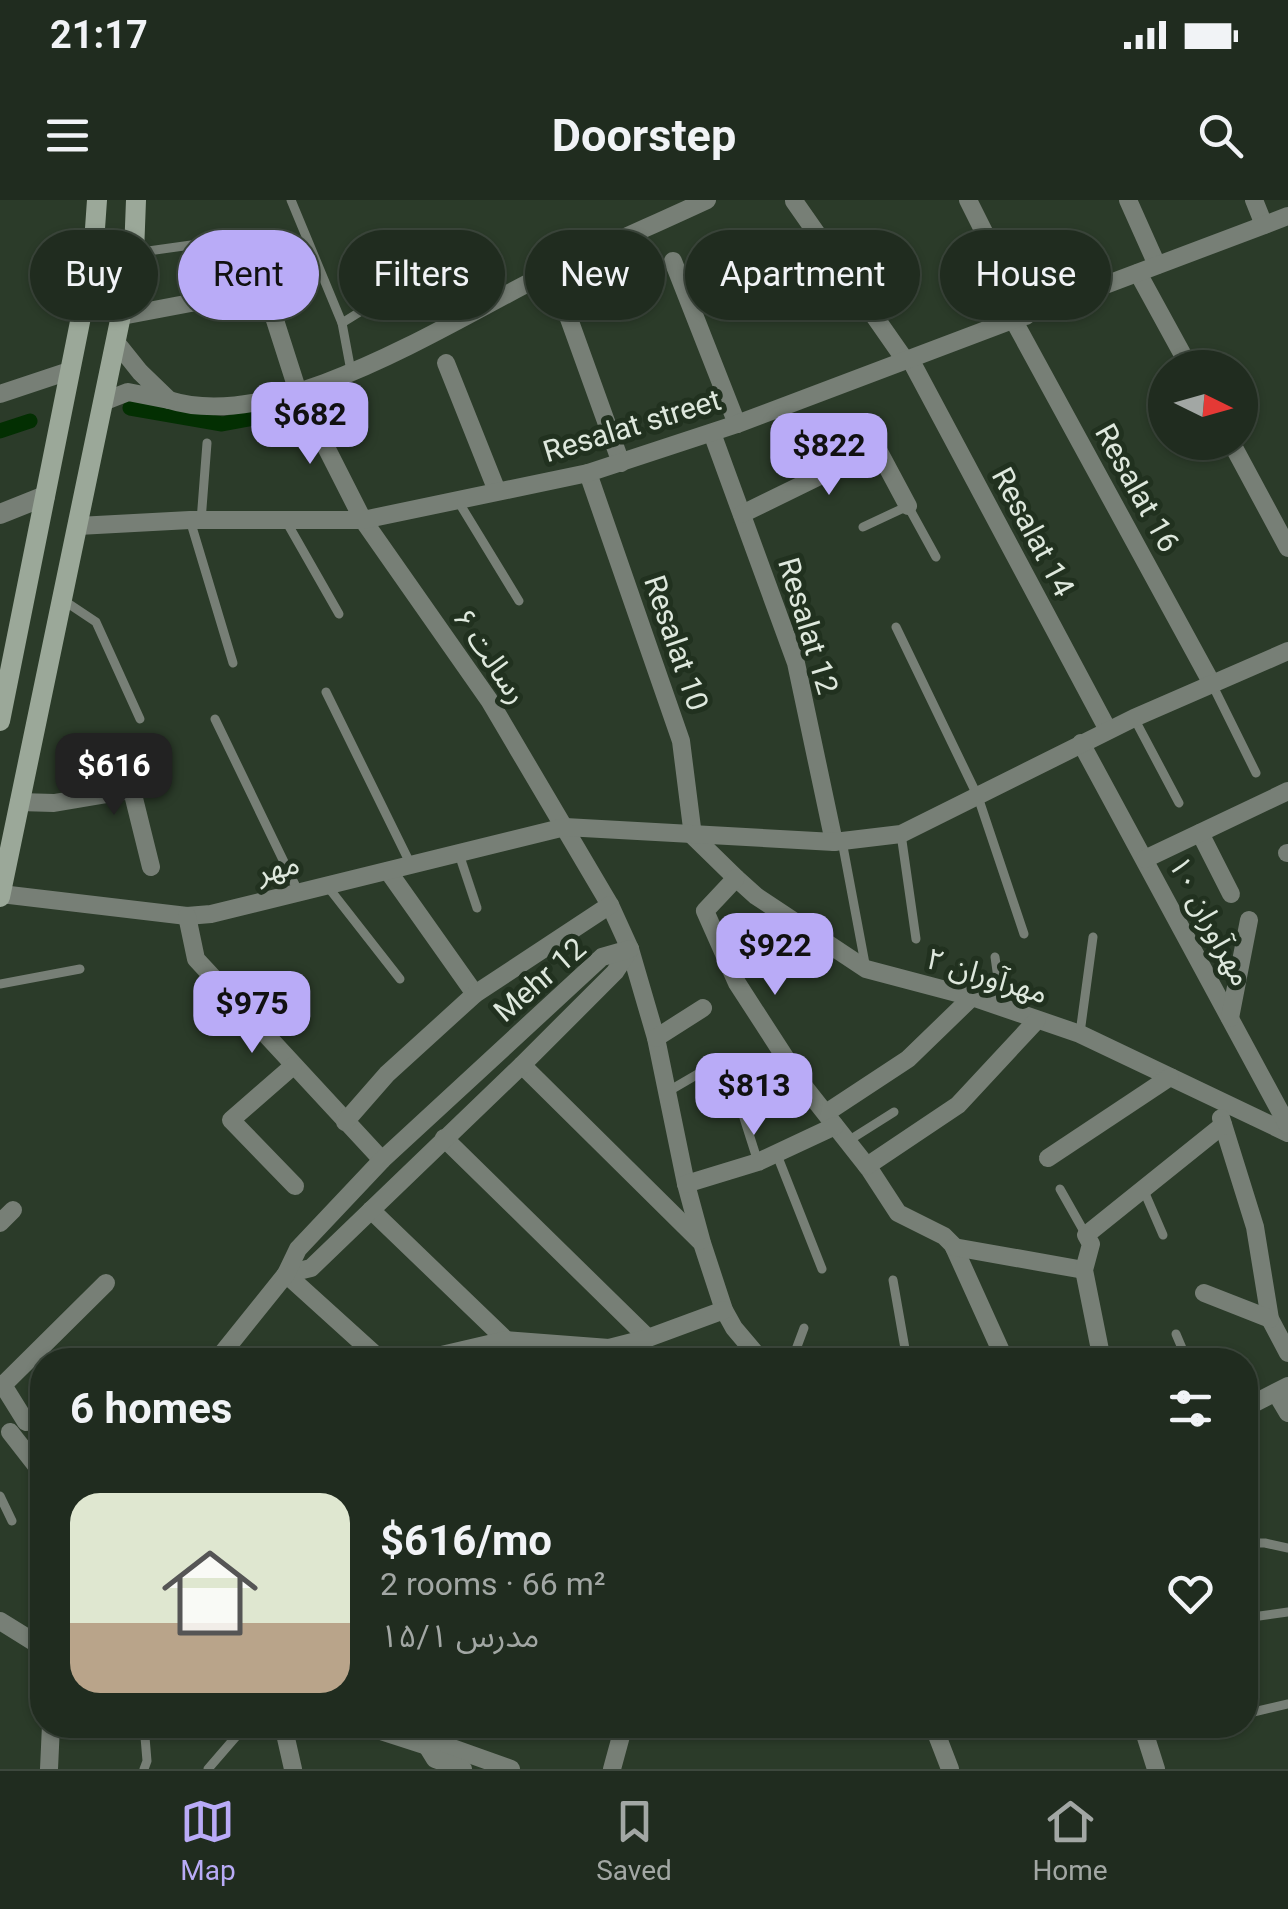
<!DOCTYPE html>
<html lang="en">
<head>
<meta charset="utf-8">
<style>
	:root { --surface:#202c1f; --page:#283428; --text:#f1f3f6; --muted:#a2a7a4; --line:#3d483d; --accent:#b9abf7 }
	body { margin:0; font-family:Roboto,"Noto Sans Arabic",sans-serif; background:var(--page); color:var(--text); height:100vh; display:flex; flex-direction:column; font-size:38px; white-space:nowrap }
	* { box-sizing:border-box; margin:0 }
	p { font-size:32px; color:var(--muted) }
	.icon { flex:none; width:55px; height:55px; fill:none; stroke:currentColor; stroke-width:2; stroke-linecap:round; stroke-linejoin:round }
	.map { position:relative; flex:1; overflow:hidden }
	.panel { position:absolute; left:30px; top:1148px; width:1228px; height:390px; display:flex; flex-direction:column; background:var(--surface); border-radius:40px; box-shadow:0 2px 8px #0004,0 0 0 2px var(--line) }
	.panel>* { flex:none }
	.top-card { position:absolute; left:30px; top:30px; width:1230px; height:90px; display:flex; gap:20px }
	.needle { width:65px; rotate:95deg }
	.fabs { position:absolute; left:1148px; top:150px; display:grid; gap:20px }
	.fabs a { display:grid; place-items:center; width:110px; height:110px; border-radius:50%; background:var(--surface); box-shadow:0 2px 8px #0004,0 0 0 2px var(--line); font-size:50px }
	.price { position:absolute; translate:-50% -85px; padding:0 22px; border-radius:20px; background:var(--accent); color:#111; font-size:32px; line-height:65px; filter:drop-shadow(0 2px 5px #0008) }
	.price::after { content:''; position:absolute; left:50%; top:60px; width:30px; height:22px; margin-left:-15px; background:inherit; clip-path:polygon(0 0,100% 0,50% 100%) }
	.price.on { background:#222; color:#fff }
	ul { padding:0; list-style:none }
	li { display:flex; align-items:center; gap:30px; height:250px; padding:0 40px }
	li span { display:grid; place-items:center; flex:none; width:280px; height:200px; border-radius:30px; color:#555 }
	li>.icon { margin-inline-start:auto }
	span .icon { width:120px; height:120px; fill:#fffc; stroke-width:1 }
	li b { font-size:42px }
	h2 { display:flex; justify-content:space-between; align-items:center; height:120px; padding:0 40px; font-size:42px }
	.pill { padding:0 35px; border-radius:45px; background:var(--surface); box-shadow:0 2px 8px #0004,0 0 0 2px var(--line); font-size:35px; line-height:90px }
	.pill.on { background:var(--accent); color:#111 }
	.status { display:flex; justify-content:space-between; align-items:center; height:70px; padding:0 50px; background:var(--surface); direction:ltr }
	.status svg { height:28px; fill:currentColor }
	header { display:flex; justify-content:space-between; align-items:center; height:130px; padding:0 40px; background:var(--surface); font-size:45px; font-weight:700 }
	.tabs { display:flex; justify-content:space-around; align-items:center; height:140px; border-top:2px solid var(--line); background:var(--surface); font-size:28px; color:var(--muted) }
	.tabs a { display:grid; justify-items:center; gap:5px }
	.tabs .on { color:var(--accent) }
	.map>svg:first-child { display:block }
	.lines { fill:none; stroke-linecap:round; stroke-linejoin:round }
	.canal { stroke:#032f02; stroke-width:15 }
	.service { stroke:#777f76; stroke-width:9 }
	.minor { stroke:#777f76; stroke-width:18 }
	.tertiary { stroke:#777f76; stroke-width:20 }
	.secondary { stroke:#9ba899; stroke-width:20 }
	.labels { text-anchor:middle; stroke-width:10; stroke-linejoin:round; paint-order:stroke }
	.street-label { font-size:30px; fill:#dee8dd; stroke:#21311f }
</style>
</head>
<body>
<div class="status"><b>21:17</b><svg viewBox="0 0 49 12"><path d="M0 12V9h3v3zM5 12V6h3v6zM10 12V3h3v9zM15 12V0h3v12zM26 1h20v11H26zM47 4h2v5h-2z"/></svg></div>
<header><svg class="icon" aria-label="menu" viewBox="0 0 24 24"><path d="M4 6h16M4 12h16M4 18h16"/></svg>Doorstep<svg class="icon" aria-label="search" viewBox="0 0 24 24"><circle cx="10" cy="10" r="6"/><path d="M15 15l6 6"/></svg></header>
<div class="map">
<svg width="1288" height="1569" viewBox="0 0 1288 1569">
	<rect width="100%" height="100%" fill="#2b3b29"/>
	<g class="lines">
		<!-- canal -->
		<g class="canal">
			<polyline points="130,208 222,224 286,212"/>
			<polyline points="0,231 30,221"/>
		</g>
		<!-- service -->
		<g class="service">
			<polyline points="291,0 342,123 351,171"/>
			<polyline points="1062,48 1080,94"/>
			<polyline points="134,53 234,39"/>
			<polyline points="342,123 461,49"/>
			<polyline points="458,301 519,401"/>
			<polyline points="190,320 233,463"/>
			<polyline points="201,321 207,243"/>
			<polyline points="286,321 339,414"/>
			<polyline points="863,327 908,306 936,357"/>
			<polyline points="63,400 96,422 140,519"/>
			<polyline points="896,427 978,597 1024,734"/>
			<polyline points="1211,482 1256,573"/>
			<polyline points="326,492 411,665"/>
			<polyline points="1134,518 1179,603"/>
			<polyline points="215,519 298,691"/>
			<polyline points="901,634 916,739"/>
			<polyline points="842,641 866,769"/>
			<polyline points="459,654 477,708"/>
			<polyline points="328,687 400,779"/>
			<polyline points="995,757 1002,807"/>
			<polyline points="0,784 80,769"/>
			<polyline points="1080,833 1093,737"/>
			<polyline points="667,892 715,864"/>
			<polyline points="737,896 758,962"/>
			<polyline points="848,941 894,912"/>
			<polyline points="777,955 822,1069"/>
			<polyline points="1060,989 1086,1035"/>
			<polyline points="1144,991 1163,1035"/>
			<polyline points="893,1080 907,1160"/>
			<polyline points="1176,1134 1187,1160"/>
			<polyline points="792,1160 804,1128"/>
			<polyline points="0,1296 12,1321"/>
			<polyline points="1245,1343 1265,1343 1288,1348"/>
			<polyline points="1245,1418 1288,1412"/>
			<polyline points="1245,1514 1288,1504"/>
			<polyline points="144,1525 147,1561 144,1569"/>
			<polyline points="208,1569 246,1525"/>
		</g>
		<!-- minor -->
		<g class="minor">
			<polyline points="968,0 1026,116"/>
			<polyline points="1128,0 1157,65"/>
			<polyline points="1254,0 1264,25"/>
			<polyline points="794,1 905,160"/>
			<polyline points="673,61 737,224"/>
			<polyline points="1138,73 1190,168"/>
			<polyline points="122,116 265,89 298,192 363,320 489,500 610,705 630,749 656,838 686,984 702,1043 724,1110 734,1128 761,1160"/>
			<polyline points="568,116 621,263"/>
			<polyline points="1014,121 1211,482"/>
			<polyline points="910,159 1108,530"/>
			<polyline points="446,163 497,291"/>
			<polyline points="0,194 69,171"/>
			<path d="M 169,200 C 276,234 444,125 540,77 C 595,50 651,26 707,0"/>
			<polyline points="105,201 128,192 169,200 140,172 116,142"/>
			<polyline points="712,233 796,463 834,642"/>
			<polyline points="1231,242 1288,348"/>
			<polyline points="588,273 681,541 693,636 736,678 756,696 866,769 972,797 1080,834 1288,933"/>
			<polyline points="742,314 877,248 908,306"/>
			<polyline points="78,326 190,320 363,320 588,273 737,224 1288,16"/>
			<polyline points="1081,543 1288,926"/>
			<polyline points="124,558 151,667"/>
			<polyline points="19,602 54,603 131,590"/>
			<polyline points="1200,633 1231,694"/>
			<polyline points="1287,653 1288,653"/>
			<polyline points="1145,659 1288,591"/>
			<polyline points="388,671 475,794"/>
			<polyline points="736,678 705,711 737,783 803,885 870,970 898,1013 944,1036 953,1045 1005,1160"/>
			<polyline points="1,694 187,716 211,714 565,627 834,642 901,634 1134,518 1288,451"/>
			<polyline points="187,716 196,759 382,960"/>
			<polyline points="1230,818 1249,720"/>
			<polyline points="656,838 703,808"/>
			<polyline points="522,865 700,1041"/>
			<polyline points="293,866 231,920 295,986"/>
			<polyline points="826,913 908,859 972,797"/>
			<polyline points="1221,918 1255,1027 1270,1119 1288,1153"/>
			<polyline points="345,922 387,874 475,794 610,705"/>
			<polyline points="444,938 648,1138"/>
			<polyline points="1048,958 1170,877"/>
			<polyline points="867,966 958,905 1037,820"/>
			<polyline points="686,984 758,962 835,926"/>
			<polyline points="371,1010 506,1140"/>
			<polyline points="0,1023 13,1010"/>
			<polyline points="954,1047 1084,1070"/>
			<polyline points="286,1074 311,1068 522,865 615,772 630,749"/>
			<polyline points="286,1074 381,1160"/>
			<polyline points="1204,1093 1270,1119"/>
			<polyline points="217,1160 286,1074 298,1049 382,960 602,757 630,749"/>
			<polyline points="420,1160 506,1140 609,1148 648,1138 724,1110"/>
			<polyline points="1102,1160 1084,1070 1091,1044 1086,1035 1223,925"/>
			<polyline points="1276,1193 1288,1213"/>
			<polyline points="1245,1208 1288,1186"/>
			<polyline points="26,1222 3,1185 106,1083"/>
			<polyline points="10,1232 42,1273"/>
			<polyline points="0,1421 42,1447"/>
			<polyline points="283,1525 293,1569"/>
			<polyline points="362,1525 427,1546 441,1544 511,1569"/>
			<polyline points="933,1525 950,1569"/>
			<polyline points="1142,1525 1156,1569"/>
			<polyline points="427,1546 435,1559 463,1569"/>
			<polyline points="49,1569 51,1525"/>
			<polyline points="612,1569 624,1525"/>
		</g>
		<!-- tertiary -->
		<polyline class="tertiary" points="0,314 45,296"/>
		<!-- secondary -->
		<g class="secondary">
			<polyline points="0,521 93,57 97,0"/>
			<polyline points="0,697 134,53 136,0"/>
		</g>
	</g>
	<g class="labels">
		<!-- street labels -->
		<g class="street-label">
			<text transform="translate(632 226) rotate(-17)" y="10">Resalat street</text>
			<text transform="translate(1137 288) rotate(61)" y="10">Resalat 16</text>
			<text transform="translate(1033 332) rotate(62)" y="10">Resalat 14</text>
			<text transform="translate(808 426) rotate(73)" y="10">Resalat 12</text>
			<text transform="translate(676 443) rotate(71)" y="10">Resalat 10</text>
			<text transform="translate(490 456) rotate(56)" y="10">رسالت ۶</text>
			<text transform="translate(278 668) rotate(-14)" y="10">مهر</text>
			<text transform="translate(1210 721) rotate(62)" y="10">مهرآوران ۱۰</text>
			<text transform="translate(987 776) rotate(17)" y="10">مهرآوران ۲</text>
			<text transform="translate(540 780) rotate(-41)" y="10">Mehr 12</text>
		</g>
	</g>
</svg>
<div class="fabs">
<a><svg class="needle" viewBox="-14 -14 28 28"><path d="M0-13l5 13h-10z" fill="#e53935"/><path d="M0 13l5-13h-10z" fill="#a2a7a4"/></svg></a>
</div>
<b class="price" style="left:310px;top:267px">$682</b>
<b class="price" style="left:829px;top:298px">$822</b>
<b class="price on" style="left:114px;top:618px">$616</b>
<b class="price" style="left:775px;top:798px">$922</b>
<b class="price" style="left:252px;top:856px">$975</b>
<b class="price" style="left:754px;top:938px">$813</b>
<div class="top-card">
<a class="pill">Buy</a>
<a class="pill on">Rent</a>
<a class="pill">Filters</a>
<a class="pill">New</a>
<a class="pill">Apartment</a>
<a class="pill">House</a>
</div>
<section class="panel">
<h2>6 homes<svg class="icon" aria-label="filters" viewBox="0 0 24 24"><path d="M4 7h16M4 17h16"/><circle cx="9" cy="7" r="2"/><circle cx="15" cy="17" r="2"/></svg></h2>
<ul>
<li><span style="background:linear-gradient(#dfe7d0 65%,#b9a48a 0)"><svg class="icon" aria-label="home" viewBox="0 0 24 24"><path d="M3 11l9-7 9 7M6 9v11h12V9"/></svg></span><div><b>$616/mo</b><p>2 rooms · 66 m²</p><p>مدرس ۱۵/۱</p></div><svg class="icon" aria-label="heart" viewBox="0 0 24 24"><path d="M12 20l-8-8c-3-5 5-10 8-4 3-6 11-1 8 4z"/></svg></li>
</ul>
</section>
</div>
<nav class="tabs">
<a class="on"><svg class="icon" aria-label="map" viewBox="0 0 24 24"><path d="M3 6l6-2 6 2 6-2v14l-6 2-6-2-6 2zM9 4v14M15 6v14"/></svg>Map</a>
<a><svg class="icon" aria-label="saved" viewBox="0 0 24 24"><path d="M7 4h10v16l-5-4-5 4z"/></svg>Saved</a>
<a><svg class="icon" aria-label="home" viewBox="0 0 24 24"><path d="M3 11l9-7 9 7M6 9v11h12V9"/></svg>Home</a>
</nav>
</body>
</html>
